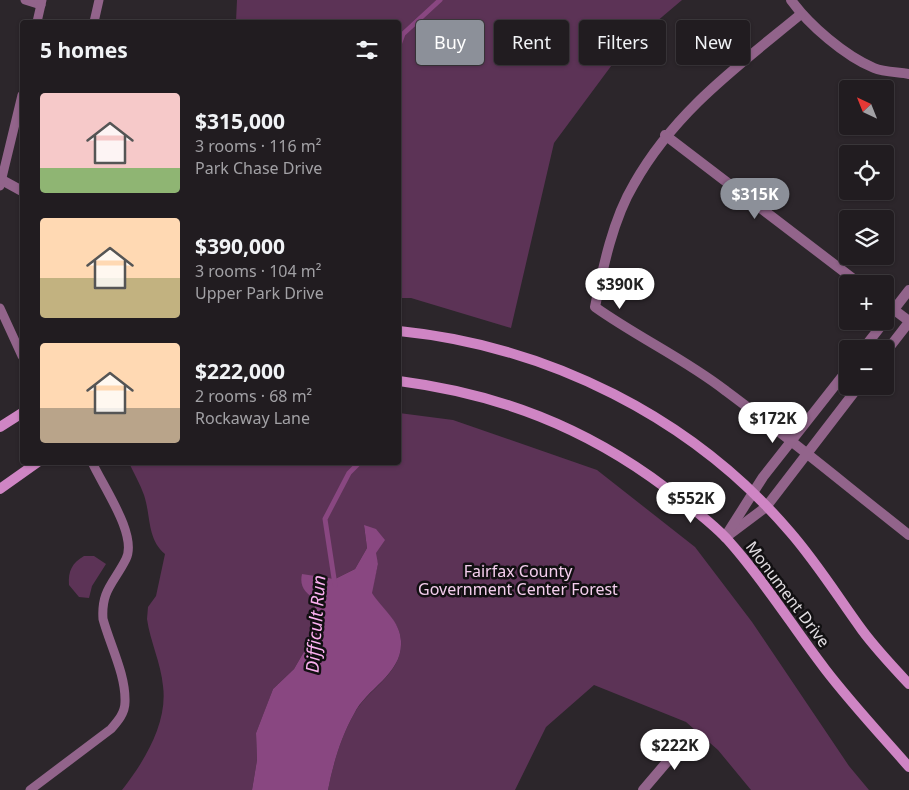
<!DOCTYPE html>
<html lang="en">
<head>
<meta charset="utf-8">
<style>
	:root { --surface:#211c20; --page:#292529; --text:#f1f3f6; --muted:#a2a1a5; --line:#3e3a3e; --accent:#8c9099 }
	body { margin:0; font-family:"Noto Sans",sans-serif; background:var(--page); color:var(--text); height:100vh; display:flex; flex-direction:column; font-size:19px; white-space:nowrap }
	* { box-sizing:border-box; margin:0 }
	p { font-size:16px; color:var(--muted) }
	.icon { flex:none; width:28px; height:28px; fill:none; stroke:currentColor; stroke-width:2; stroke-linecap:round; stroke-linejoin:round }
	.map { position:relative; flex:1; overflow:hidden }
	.drawer { position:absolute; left:20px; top:20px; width:381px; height:445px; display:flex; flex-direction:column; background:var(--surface); border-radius:5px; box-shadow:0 1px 4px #0004,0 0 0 1px var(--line) }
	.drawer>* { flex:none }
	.guide { position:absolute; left:416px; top:20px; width:418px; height:45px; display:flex; gap:10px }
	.needle { width:32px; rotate:317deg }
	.fabs { position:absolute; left:839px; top:80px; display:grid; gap:10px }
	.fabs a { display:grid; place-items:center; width:55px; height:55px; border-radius:5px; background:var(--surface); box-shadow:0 1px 4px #0004,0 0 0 1px var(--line); font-size:25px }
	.price { position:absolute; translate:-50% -42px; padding:0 11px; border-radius:18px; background:#fff; color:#222; font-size:16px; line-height:32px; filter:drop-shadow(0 1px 2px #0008) }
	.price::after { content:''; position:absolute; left:50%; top:30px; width:15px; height:11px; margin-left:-8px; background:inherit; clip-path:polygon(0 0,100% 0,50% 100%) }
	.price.current { background:var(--accent); color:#fff }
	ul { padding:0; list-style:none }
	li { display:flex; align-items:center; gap:15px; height:125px; padding:0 20px }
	li span { display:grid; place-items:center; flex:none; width:140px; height:100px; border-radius:5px; color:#555 }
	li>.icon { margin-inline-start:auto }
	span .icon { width:60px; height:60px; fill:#fffc; stroke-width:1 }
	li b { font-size:21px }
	h2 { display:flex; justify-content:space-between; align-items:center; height:60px; padding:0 20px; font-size:21px }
	.tag { padding:0 18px; border-radius:5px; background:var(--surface); box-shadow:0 1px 4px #0004,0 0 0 1px var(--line); font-size:18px; line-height:45px }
	.tag.current { background:var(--accent); color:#fff }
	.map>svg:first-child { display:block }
	.green { fill:#5c3356 }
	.water { fill:#894781 }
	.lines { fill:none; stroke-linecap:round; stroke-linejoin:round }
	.stream { stroke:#894781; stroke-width:5 }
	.lane { stroke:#92648b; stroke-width:9 }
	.street { stroke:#92648b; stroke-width:10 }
	.secondary { stroke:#cf85c4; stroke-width:10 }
	.labels { text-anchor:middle; stroke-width:5; stroke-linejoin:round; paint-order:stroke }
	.park-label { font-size:16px; fill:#f4ceed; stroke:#121012 }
	.street-label { font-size:16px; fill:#e2dee2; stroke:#121012 }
	.water-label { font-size:18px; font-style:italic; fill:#fcb1f1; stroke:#121012 }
</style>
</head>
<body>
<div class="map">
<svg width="909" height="790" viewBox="0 0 909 790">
	<rect width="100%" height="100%" fill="#2c262b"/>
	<!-- green -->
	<g class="green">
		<polygon points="237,0 682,0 623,50 554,143 511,328 411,298 399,298 399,22 236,22"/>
		<path d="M 399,413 L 453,420 L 597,470 L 695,547 L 752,622 L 849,766 L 869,790 L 751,790 L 718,750 L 686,722 L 594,685 L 546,727 L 515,790 L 328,790 C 333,764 341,737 354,714 C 367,689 403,674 401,641 C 400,621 382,609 371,593 L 378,564 L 364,525 L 367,548 L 355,569 L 335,579 L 302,575 L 316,600 L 309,643 L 294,669 L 273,689 L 265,710 L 256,733 L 257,760 L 252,790 L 122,790 C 144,762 168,723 163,686 C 161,663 150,641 147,619 L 148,607 L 156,596 L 165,554 C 147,539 151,516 144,495 C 140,484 134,473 129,463 L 399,462 Z"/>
		<path d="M 84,556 L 94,556 L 106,564 L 92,586 L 89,598 L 79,597 L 69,585 C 68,571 72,563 84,556 Z"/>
	</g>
	<!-- water -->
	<path class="water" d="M 364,525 L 376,529 L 385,540 L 376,553 L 378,564 L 372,593 C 382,609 400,620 401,641 C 403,674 367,688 354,714 C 341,737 333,764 328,790 L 252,790 L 257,760 L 256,733 L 273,689 L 294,669 L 309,643 L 316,600 C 306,593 299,587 302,574 L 335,579 L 355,569 L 367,548 Z"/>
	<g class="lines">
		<!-- stream -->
		<g class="stream">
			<polyline points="399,45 403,34 440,0"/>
			<polyline points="335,585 325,519 349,473 360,462"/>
		</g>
		<!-- lane -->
		<g class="lane">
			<polyline points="25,0 41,5"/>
			<polyline points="37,22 42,0"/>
			<polyline points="94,22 99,0"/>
			<polyline points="0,186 22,95"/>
			<polyline points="0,308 22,356"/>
			<path d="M 30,790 L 111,729 C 118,721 125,713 125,702 C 126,675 110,645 103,619 C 101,590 114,583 126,559 C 138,535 102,485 92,462"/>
		</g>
		<!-- street -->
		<g class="street">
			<path d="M 791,0 C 809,25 845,56 874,68 C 884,72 898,72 909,74"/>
			<path d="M 801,14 C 738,66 675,111 634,184 C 613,219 603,267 595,307 C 637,337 685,359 726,391 C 788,437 848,487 909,535"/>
			<polyline points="665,135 860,284"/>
			<polyline points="0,179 22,191"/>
			<polyline points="885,303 909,321"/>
			<polyline points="885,321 909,290"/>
			<polyline points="863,349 885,321"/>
			<polyline points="885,353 909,322"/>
			<polyline points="730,534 766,507 859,386"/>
			<polyline points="725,537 763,477 848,369"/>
			<polyline points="643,790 689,736"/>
		</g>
		<!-- secondary -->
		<g class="secondary">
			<path d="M 399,331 C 548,346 692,417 790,532 C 817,563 838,597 862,630 C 876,649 893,667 909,684"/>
			<path d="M 399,381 C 499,394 585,427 666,488 C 687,504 709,520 727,539 C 764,580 792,626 825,669 C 851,703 881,735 909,767"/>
			<polyline points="0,427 22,413"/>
			<polyline points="0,489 38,462"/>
		</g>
	</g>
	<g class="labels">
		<!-- park labels -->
		<g class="park-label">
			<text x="518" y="577">Fairfax County<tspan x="518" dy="18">Government Center Forest</tspan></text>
		</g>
		<!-- street labels -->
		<g class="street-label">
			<text transform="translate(788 594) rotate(53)" y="6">Monument Drive</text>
		</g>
		<!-- water labels -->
		<g class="water-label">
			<text transform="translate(316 624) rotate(-86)" y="6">Difficult Run</text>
		</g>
	</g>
</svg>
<div class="fabs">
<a><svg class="needle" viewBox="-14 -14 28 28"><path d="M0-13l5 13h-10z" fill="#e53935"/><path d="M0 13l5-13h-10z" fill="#a2a1a5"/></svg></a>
<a><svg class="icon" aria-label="locate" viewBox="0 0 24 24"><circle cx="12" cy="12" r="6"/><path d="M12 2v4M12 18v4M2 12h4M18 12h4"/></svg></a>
<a><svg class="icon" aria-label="layers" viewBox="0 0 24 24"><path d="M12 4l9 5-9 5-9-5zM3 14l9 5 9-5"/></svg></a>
<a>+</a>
<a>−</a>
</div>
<b class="price current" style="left:755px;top:220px">$315K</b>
<b class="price" style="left:620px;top:310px">$390K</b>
<b class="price" style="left:773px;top:444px">$172K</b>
<b class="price" style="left:691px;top:524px">$552K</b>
<b class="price" style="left:675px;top:771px">$222K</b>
<div class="guide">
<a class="tag current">Buy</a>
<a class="tag">Rent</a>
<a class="tag">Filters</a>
<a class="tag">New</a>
</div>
<section class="drawer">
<h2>5 homes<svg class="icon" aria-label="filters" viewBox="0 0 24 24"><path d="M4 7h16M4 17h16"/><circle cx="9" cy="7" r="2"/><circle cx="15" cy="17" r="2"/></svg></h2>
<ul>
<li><span style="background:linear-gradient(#f6c9c9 75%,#8fb573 0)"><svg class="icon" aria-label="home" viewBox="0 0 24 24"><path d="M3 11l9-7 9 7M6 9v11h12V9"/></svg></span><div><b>$315,000</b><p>3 rooms · 116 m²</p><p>Park Chase Drive</p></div></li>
<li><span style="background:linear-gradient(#ffd9b3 60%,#c2b280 0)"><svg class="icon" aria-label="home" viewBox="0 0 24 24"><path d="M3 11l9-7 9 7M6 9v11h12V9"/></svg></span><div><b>$390,000</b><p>3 rooms · 104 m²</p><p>Upper Park Drive</p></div></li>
<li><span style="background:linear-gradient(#ffd9b3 65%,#b9a48a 0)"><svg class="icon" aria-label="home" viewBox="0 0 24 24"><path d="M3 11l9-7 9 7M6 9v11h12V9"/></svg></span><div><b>$222,000</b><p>2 rooms · 68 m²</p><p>Rockaway Lane</p></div></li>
</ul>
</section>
</div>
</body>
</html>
